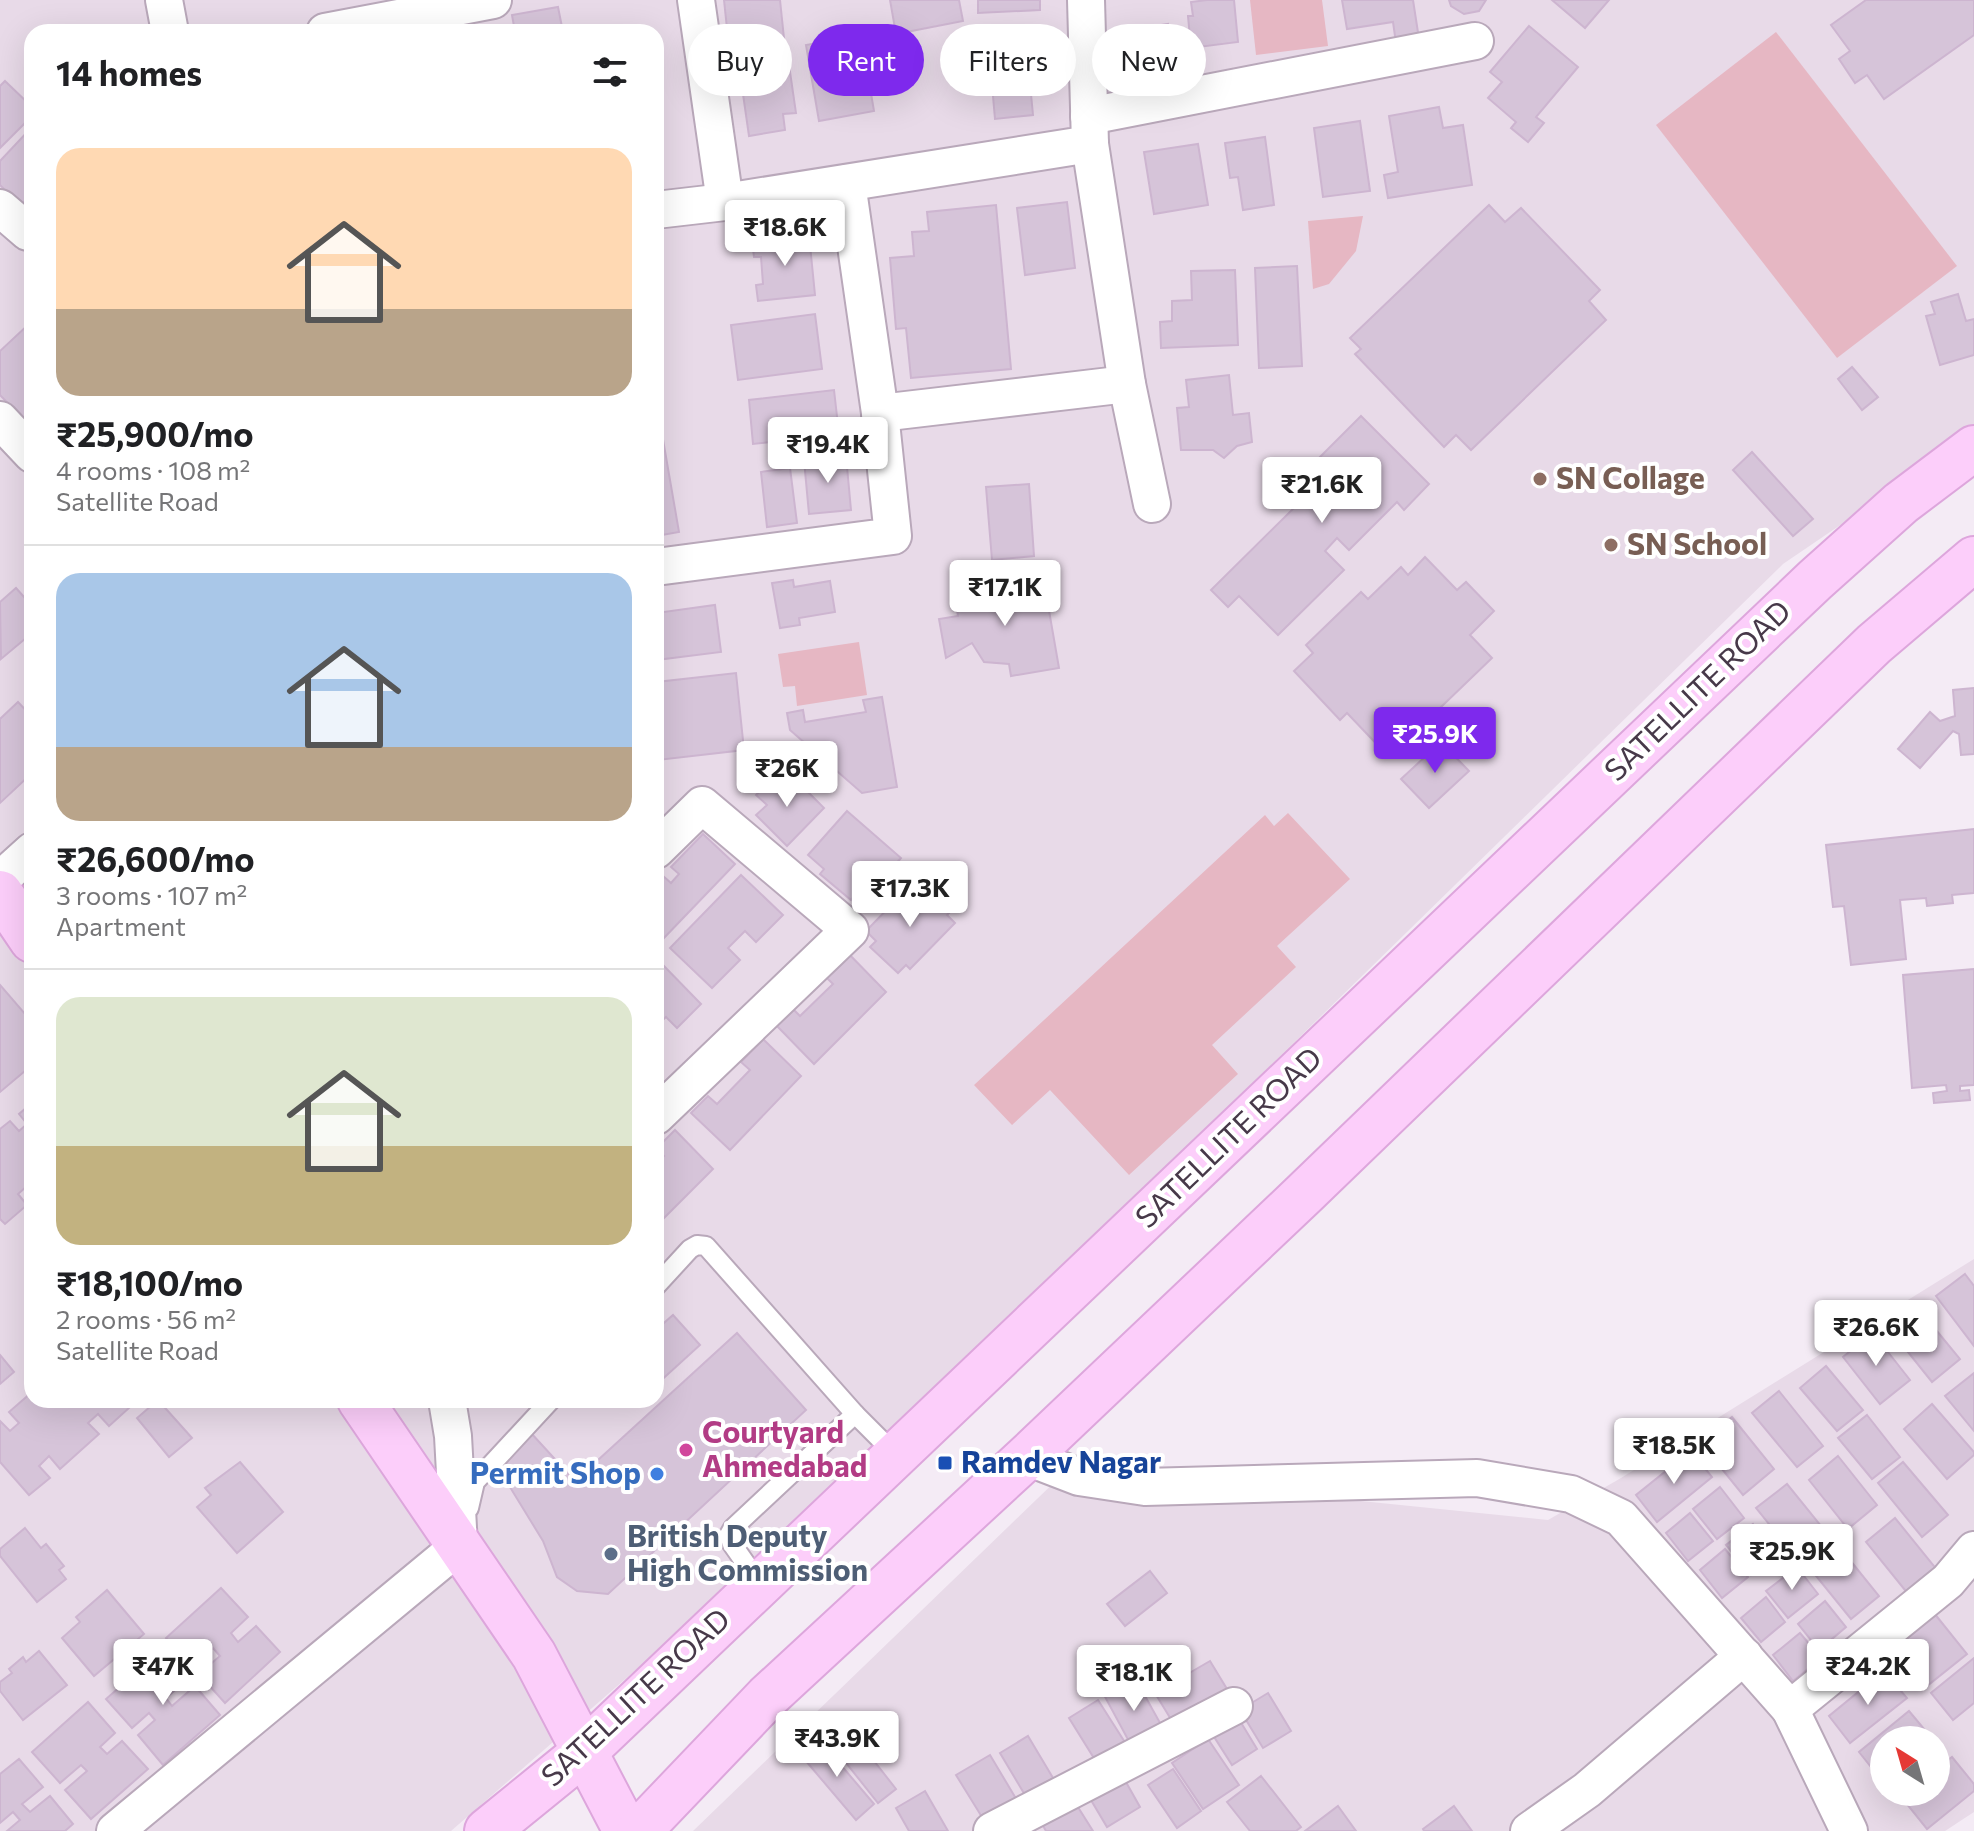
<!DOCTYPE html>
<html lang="en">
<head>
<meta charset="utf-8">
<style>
	:root { --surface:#fff; --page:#f2f2f2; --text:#202124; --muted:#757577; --line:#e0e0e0; --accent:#7e29ed }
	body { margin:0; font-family:Commissioner,sans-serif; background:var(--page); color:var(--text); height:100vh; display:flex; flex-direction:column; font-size:30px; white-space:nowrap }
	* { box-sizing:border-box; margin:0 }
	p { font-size:26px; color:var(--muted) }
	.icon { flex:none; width:44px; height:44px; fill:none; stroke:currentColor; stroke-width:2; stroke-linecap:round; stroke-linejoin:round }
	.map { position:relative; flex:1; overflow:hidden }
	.sheet { position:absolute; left:24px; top:24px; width:640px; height:1384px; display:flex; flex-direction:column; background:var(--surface); border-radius:24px; box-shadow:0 8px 32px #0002 }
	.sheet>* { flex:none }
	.hud { position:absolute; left:688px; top:24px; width:760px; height:72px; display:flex; gap:16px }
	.needle { width:52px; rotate:323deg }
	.buttons { position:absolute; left:1870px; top:1726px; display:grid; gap:16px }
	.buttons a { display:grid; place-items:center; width:80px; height:80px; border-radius:50%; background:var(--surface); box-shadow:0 8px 32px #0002; font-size:40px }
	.price { position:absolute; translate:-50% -68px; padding:0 18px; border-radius:8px; background:#fff; color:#222; font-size:26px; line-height:52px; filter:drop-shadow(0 2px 4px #0008) }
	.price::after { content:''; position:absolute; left:50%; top:48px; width:24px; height:18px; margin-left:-12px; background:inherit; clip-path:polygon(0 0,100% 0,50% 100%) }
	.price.on { background:var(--accent); color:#fff }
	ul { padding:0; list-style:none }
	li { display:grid; align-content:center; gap:16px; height:424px; padding:0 32px }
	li+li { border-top:2px solid var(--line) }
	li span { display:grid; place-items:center; height:248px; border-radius:24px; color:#555 }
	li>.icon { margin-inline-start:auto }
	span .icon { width:144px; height:144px; fill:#fffc; stroke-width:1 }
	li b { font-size:34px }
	h2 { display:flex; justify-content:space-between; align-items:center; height:96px; padding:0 32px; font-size:34px }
	.pill { padding:0 28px; border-radius:36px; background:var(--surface); box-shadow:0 8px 32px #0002; font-size:28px; line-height:72px }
	.pill.on { background:var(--accent); color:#fff }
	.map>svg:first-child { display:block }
	.residential { fill:#e8dae8; fill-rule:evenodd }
	.green { fill:#e6b7c3 }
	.building { fill:#d6c4d9; stroke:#cdb5d0; stroke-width:2 }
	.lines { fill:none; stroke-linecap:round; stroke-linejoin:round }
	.lane-casing { stroke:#b9a8ba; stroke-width:22 }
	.street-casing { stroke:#b9a8ba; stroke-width:40 }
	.secondary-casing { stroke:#dda6dc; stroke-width:48 }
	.lane { stroke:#fff; stroke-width:18 }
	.street { stroke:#fff; stroke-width:36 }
	.secondary { stroke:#fccefa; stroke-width:44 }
	.education-dot { fill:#8d6e63; stroke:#fff; stroke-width:3 }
	.hotel-dot { fill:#d1479c; stroke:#fff; stroke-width:3 }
	.transit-dot { fill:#1a4fb4; stroke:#fff; stroke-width:3 }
	.shop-dot { fill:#3f7fe0; stroke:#fff; stroke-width:3 }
	.service-dot { fill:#5c6f8a; stroke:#fff; stroke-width:3 }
	.labels { text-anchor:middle; stroke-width:8; stroke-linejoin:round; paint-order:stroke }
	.education-label { font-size:30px; font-weight:bold; fill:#785e54; stroke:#fff; text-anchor:start }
	.street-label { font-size:30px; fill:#473949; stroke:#fff }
	.hotel-label { font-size:30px; font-weight:bold; fill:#b23c85; stroke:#fff; text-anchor:start }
	.transit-label { font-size:30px; font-weight:bold; fill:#164399; stroke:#fff; text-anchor:start }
	.shop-label { font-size:30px; font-weight:bold; fill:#366cbe; stroke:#fff; text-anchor:end }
	.service-label { font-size:30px; font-weight:bold; fill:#4e5e75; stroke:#fff; text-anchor:start }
</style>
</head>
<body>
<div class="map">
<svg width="1974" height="1831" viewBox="0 0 1974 1831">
	<rect width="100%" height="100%" fill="#f4ebf5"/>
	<!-- residential -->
	<g class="residential">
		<path d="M 0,0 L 1974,0 L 1974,434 L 1783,564 L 795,1531 L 451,1831 L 0,1831 ZM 32,32 L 656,32 L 656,1400 L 32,1400 Z"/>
		<path d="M 1974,1259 L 1974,1812 L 1945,1831 L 693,1831 L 1066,1471 L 1548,1520 L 1621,1478 ZM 1884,1740 L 1936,1740 L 1936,1792 L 1884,1792 Z"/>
	</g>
	<!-- green -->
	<g class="green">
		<polygon points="1250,0 1322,0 1328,46 1256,55"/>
		<polygon points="1776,32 1957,266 1837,358 1656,125"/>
		<polygon points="1363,216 1356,251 1329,284 1313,289 1308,221"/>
		<polygon points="859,642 867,695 797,706 795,686 783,687 778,654"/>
		<polygon points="1288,813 1350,879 1277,946 1296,967 1212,1045 1238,1074 1129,1175 1050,1090 1012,1125 974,1085 1265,815 1274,826"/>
	</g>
	<!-- building -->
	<g class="building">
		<polygon points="724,0 780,0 785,48 767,50 766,42 729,47"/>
		<polygon points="890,0 959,0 963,21 896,34"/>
		<polygon points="978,0 1040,0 1040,10 978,13"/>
		<polygon points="1207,0 1234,0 1238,42 1191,48 1188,16 1193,16 1191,2"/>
		<polygon points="1342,0 1413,0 1419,39 1396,43 1393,22 1347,29"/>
		<polygon points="1449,0 1486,0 1479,11 1464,14 1451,6"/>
		<polygon points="1552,0 1609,0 1585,28"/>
		<polygon points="1866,0 1974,0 1974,35 1884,99 1867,75 1855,83 1839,59 1850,51 1831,25"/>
		<polygon points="558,7 563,32 515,32 512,15"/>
		<polygon points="1168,24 1179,98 1136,104 1124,31"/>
		<polygon points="1529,26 1578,67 1536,117 1544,123 1528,142 1511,128 1516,122 1488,98 1502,82 1490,72"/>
		<polygon points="1042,34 1048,92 1031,94 1033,115 995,119 988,39"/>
		<polygon points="861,35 874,111 819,121 806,45"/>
		<polygon points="789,65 796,113 783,114 785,130 749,136 743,94 735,95 731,74"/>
		<polygon points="5,81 32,107 32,116 0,148 0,86"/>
		<polygon points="1439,107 1443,128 1463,125 1472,185 1388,198 1384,175 1398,172 1389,116"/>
		<polygon points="1360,121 1370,191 1323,197 1314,128"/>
		<polygon points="31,128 32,193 12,215 0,200 7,192 0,185 0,161"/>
		<polygon points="1265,137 1274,205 1243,210 1238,177 1230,178 1225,143"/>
		<polygon points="1198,144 1208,205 1154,214 1144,152"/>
		<polygon points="1067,202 1075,268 1025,275 1017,208"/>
		<polygon points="996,205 1011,369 911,378 906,328 896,329 890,258 914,256 912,232 929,231 927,212"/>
		<polygon points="1489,205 1505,222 1521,208 1600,290 1589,301 1606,320 1471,450 1456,435 1444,447 1355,354 1361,349 1350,338"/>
		<polygon points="809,235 815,295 758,301 756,285 763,284 761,257 754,257 752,241"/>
		<polygon points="1297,266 1302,366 1259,368 1255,268"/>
		<polygon points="1235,270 1238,345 1161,348 1160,322 1172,321 1172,301 1192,300 1191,271"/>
		<polygon points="1958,294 1966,321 1974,319 1974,355 1940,365 1926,316 1935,314 1931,302"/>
		<polygon points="815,314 822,369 738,380 731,325"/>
		<polygon points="30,323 32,410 23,419 0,395 0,351"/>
		<polygon points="1852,367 1878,397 1862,410 1838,379"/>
		<polygon points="1229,375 1233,415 1249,413 1252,442 1237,446 1224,458 1213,450 1181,450 1177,408 1189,407 1186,380"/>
		<polygon points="834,390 839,434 753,444 749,400"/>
		<polygon points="656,399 679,532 656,536"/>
		<polygon points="1361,416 1429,484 1404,510 1397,502 1349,550 1337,538 1325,551 1344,570 1278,635 1239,596 1228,607 1211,590 1301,501 1288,489"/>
		<polygon points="1752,452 1813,519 1793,536 1733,470"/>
		<polygon points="846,456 851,510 809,514 804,460"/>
		<polygon points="790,468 797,523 767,527 761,472"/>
		<polygon points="1029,484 1034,556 992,560 986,487"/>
		<polygon points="1425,557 1457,590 1466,582 1494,611 1470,635 1492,658 1389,757 1347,713 1340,720 1294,671 1313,653 1306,645 1361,592 1368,599 1401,567 1408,575"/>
		<polygon points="793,580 794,587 830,581 835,612 799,618 800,625 780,628 772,583"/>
		<polygon points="1044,582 1059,668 1011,676 1009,664 984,662 972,643 946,658 939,619 958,616 955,597"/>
		<polygon points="16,588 32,606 32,633 1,659 0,602"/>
		<polygon points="715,605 721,652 656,660 656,613"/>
		<polygon points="736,673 744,750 658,760 656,717 661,716 657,682"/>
		<polygon points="1974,688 1974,754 1961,755 1959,734 1953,731 1920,768 1898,749 1930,712 1940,721 1955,716 1953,690"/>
		<polygon points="882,697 897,787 862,793 790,730 787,713 803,710 805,722 866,712 863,700"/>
		<polygon points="18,702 32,717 32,773 0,803 0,719"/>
		<polygon points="1441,742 1469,771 1429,808 1401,779"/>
		<polygon points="774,777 783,786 793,777 824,808 787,846 756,815 767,805 756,795"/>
		<polygon points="847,811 901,858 863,901 856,894 851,900 820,874 824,869 808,855"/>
		<polygon points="1974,829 1974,893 1952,895 1953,903 1927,906 1926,898 1900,900 1906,959 1851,965 1844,906 1833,907 1826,845"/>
		<polygon points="703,834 735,864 662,940 656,934 656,881 662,875 671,883 679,874 671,867"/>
		<polygon points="741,875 783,915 756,942 745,931 728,948 740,960 712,988 670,948"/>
		<polygon points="925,885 951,911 947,915 955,923 910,969 906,965 898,973 870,947 876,941 866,931 901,895 908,903"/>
		<polygon points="844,949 886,992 814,1064 774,1023 790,1006 800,1016 833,984 821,972"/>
		<polygon points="661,963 701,1004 677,1028 666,1017 656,1026 656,968"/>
		<polygon points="1974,969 1974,1085 1960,1086 1960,1091 1969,1090 1970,1100 1934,1103 1933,1093 1947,1091 1946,1085 1912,1088 1903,975"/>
		<polygon points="0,985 32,1022 32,1065 0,1092"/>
		<polygon points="763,1039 801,1076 730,1150 691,1113 708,1096 717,1104 750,1070 741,1062"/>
		<polygon points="32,1103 32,1192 27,1186 18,1194 27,1205 5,1224 0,1219 0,1129 10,1121 19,1131 27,1124 19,1114"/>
		<polygon points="675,1130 713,1169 656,1226 656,1163 664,1156 656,1149"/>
		<polygon points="1965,1274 1974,1286 1974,1346 1936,1296"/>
		<polygon points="1918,1308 1960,1359 1932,1382 1891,1331"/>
		<polygon points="673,1315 700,1345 656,1385 656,1330"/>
		<polygon points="737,1333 806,1410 608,1594 577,1591 557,1577 543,1541 497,1466 531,1433 575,1481"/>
		<polygon points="1873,1333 1910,1380 1880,1404 1843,1357"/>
		<polygon points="0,1355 14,1372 0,1384"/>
		<polygon points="1826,1366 1863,1410 1837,1431 1800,1388"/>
		<polygon points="1974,1373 1974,1431 1945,1396"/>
		<polygon points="1779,1391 1823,1446 1797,1467 1752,1413"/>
		<polygon points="32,1392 32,1400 122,1400 129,1408 109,1426 98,1414 88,1423 99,1434 60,1469 49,1456 39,1466 50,1478 29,1495 0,1462 0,1421 10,1431 19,1423 9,1412"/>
		<polygon points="158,1400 192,1438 169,1457 137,1418"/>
		<polygon points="1932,1404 1974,1452 1974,1455 1947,1479 1904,1429"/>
		<polygon points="1867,1415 1900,1457 1872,1479 1838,1438"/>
		<polygon points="1732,1417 1774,1469 1743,1495 1700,1442"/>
		<polygon points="1691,1451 1712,1477 1657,1522 1636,1495"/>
		<polygon points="1838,1456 1877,1505 1848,1529 1809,1480"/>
		<polygon points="240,1462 283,1512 237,1553 197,1507 211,1495 205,1488"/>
		<polygon points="1903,1462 1948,1515 1922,1537 1878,1483"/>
		<polygon points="1787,1484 1834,1542 1803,1566 1756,1508"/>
		<polygon points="1720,1487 1744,1518 1717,1539 1693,1509"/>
		<polygon points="1690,1513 1713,1541 1688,1561 1666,1533"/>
		<polygon points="1895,1518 1938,1571 1909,1595 1866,1542"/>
		<polygon points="1753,1524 1777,1554 1751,1575 1726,1545"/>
		<polygon points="25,1528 41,1548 46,1544 64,1566 59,1570 66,1579 37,1602 0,1556 0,1549"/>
		<polygon points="1725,1549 1748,1577 1722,1598 1700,1570"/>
		<polygon points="1841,1549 1879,1596 1851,1619 1812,1571"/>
		<polygon points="1797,1567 1818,1594 1788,1618 1766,1591"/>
		<polygon points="1150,1571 1167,1593 1125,1626 1107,1604"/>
		<polygon points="221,1588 248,1617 231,1633 238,1642 256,1626 280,1652 225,1703 199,1674 220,1656 213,1648 193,1667 166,1638"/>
		<polygon points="107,1590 144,1634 94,1676 62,1638 80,1622 76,1617"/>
		<polygon points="1766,1597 1785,1622 1761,1642 1741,1618"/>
		<polygon points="1825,1601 1846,1627 1819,1650 1798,1624"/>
		<polygon points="1934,1613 1967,1654 1922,1690 1889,1650"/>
		<polygon points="1800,1633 1821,1658 1793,1681 1773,1655"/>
		<polygon points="163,1649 188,1679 166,1698 172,1706 195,1686 220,1715 163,1765 138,1735 155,1720 149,1713 132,1728 106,1699"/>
		<polygon points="39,1651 67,1685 23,1720 0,1691 0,1682 12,1673 9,1669 23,1657 26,1662"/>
		<polygon points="1974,1658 1974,1703 1953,1720 1931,1693"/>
		<polygon points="1210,1661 1230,1694 1175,1726 1155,1693"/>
		<polygon points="1884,1671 1907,1698 1850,1743 1829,1716"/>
		<polygon points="1135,1678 1164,1730 1132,1747 1104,1695"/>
		<polygon points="1268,1693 1291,1731 1263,1748 1240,1710"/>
		<polygon points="1098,1700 1126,1744 1097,1763 1069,1718"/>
		<polygon points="88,1702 115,1733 100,1747 107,1754 122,1741 148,1769 91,1819 65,1790 87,1771 81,1765 60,1783 32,1752"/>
		<polygon points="1909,1711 1930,1736 1925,1740 1884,1740 1884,1773 1879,1777 1859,1752"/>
		<polygon points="1237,1716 1257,1749 1232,1765 1211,1732"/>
		<polygon points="842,1720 896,1789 878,1803 823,1734"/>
		<polygon points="1028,1736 1053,1778 1025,1795 1000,1753"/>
		<polygon points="818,1738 874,1804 856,1820 800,1754"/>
		<polygon points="1208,1739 1239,1785 1203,1809 1172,1763"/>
		<polygon points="990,1755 1018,1802 985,1822 956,1775"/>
		<polygon points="1952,1757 1974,1784 1974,1791 1927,1829 1902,1798 1910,1792 1936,1792 1936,1770"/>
		<polygon points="19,1759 43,1787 22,1804 30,1812 50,1796 73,1824 65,1831 7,1831 20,1820 13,1812 0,1823 0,1774"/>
		<polygon points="1173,1769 1201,1811 1177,1828 1148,1785"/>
		<polygon points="1122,1775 1140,1807 1107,1827 1088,1795"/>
		<polygon points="1261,1776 1301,1827 1296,1831 1250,1831 1227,1802"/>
		<polygon points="925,1791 948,1831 909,1831 896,1808"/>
		<polygon points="1071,1796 1093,1831 1046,1831 1038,1817"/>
		<polygon points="1338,1806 1356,1831 1305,1831"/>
		<polygon points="1454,1806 1472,1831 1424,1831 1423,1829"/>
	</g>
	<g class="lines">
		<!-- lane casing -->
		<g class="lane-casing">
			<g id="lane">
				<polyline points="656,1286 690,1249 697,1245 706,1246 855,1414"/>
				<polyline points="469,1508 475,1482 551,1400"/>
				<polyline points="760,1584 732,1544 729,1535 733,1528 855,1414 896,1455"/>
			</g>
		</g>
		<!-- street casing -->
		<g class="street-casing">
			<g id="street">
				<polyline points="164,0 170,32"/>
				<polyline points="696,0 725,202"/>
				<polyline points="325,32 493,0"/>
				<polyline points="1089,116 1475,41"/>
				<polyline points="1090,144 1127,384 1152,504"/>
				<polyline points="0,208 28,232"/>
				<polyline points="656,210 725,202 1090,144 1086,0"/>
				<polyline points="880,413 1127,384"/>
				<polyline points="0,420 32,454"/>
				<polyline points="656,567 893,536 880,413 847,183"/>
				<polyline points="656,850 702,805 850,930 656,1116"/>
				<polyline points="0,880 32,851"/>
				<polyline points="1027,1457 1079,1477 1145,1487 1477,1478 1571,1494 1621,1518 1790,1709 1948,1581 1974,1550"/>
				<polyline points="1790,1709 1849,1831"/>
				<polyline points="115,1831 459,1546 453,1436 447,1400"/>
				<polyline points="992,1831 1234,1706"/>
				<polyline points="1529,1831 1587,1790 1744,1656"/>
			</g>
		</g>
		<!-- secondary casing -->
		<g class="secondary-casing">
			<g id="secondary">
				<polyline points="0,893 32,940"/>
				<polyline points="360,1400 534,1655 626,1831"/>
				<polyline points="487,1831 583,1753 1815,580 1901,503 1974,448"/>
				<polyline points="639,1831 767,1697 1027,1457 1305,1193 1874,644 1974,559"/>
			</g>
		</g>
		<!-- lane -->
		<use href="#lane" class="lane"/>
		<!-- street -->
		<use href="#street" class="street"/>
		<!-- secondary -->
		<use href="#secondary" class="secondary"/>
	</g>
	<!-- markers -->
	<g class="education-dot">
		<circle cx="1540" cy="479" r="8"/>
		<circle cx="1611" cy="545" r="8"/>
	</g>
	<circle class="hotel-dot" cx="686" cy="1450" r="8"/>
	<rect class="transit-dot" x="937" y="1455" width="16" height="16" rx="4"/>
	<circle class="shop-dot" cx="657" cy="1474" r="8"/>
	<circle class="service-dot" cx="611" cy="1554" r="8"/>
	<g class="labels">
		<!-- education labels -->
		<g class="education-label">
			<text x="1556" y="489">SN Collage</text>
			<text x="1627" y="555">SN School</text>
		</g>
		<!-- street labels -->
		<g class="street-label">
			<text transform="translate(1698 691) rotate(-44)" y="10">SATELLITE ROAD</text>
			<text transform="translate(1229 1138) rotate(-44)" y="10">SATELLITE ROAD</text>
			<text transform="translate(636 1698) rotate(-43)" y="10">SATELLITE ROAD</text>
		</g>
		<!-- hotel labels -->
		<g class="hotel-label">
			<text x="702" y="1443">Courtyard<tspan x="702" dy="34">Ahmedabad</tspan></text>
		</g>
		<!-- transit labels -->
		<g class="transit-label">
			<text x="961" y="1473">Ramdev Nagar</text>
		</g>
		<!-- shop labels -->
		<g class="shop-label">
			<text x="641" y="1484">Permit Shop</text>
		</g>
		<!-- service labels -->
		<g class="service-label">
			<text x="627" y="1547">British Deputy<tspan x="627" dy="34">High Commission</tspan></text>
		</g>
	</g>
</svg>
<div class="buttons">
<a><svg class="needle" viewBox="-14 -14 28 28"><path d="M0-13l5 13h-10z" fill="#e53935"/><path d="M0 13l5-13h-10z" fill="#757577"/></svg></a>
</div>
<b class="price" style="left:785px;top:268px">₹18.6K</b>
<b class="price" style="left:828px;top:485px">₹19.4K</b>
<b class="price" style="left:1322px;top:525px">₹21.6K</b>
<b class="price" style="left:1005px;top:628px">₹17.1K</b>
<b class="price on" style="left:1435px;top:775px">₹25.9K</b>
<b class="price" style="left:787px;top:809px">₹26K</b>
<b class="price" style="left:910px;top:929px">₹17.3K</b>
<b class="price" style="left:1876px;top:1368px">₹26.6K</b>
<b class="price" style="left:1674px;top:1486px">₹18.5K</b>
<b class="price" style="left:1792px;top:1592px">₹25.9K</b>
<b class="price" style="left:163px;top:1707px">₹47K</b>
<b class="price" style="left:1868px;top:1707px">₹24.2K</b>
<b class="price" style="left:1134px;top:1713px">₹18.1K</b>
<b class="price" style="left:837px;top:1779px">₹43.9K</b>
<div class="hud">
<a class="pill">Buy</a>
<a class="pill on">Rent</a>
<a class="pill">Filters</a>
<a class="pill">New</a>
</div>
<section class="sheet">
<h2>14 homes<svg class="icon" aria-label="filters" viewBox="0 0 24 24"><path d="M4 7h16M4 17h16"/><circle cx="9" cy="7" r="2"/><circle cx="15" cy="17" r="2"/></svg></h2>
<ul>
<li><span style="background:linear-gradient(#ffd9b3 65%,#b9a48a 0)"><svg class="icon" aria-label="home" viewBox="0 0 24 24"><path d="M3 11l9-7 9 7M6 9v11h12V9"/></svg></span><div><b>₹25,900/mo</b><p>4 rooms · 108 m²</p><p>Satellite Road</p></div></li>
<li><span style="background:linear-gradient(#a9c7e8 70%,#b9a48a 0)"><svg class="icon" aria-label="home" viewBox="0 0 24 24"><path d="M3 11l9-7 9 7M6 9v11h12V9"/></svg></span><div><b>₹26,600/mo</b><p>3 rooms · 107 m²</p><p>Apartment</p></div></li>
<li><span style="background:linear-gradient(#dfe7d0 60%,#c2b280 0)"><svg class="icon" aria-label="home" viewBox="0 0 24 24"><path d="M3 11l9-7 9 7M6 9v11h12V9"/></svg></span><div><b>₹18,100/mo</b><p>2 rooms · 56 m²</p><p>Satellite Road</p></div></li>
</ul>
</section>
</div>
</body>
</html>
